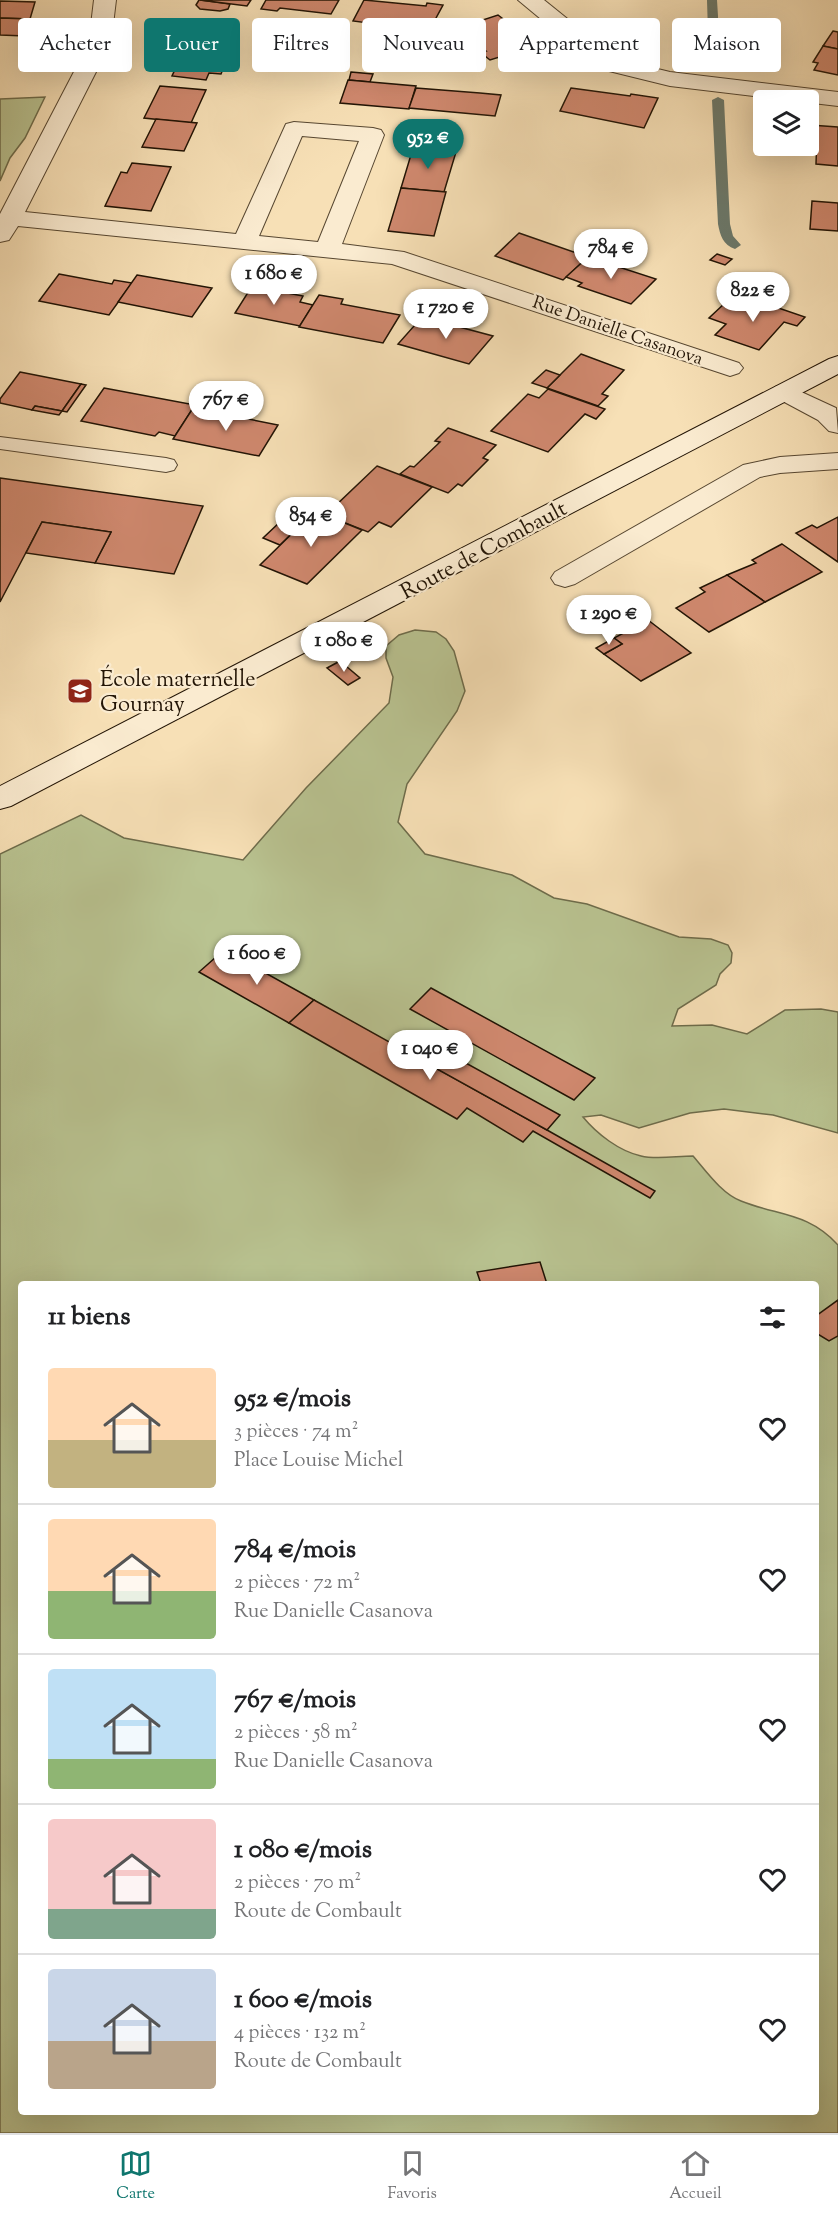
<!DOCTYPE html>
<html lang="fr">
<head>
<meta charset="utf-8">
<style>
	:root { --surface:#fff; --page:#f2f2f2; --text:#202124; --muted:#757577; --line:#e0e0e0; --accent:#0f766e }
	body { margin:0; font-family:"Sorts Mill Goudy",serif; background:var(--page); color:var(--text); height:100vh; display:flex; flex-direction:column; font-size:22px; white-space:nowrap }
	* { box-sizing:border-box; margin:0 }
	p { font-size:20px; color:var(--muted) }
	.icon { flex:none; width:33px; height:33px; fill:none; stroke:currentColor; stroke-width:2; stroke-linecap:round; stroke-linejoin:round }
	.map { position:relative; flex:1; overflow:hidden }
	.side { position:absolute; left:18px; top:1281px; width:801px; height:834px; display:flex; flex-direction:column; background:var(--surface); border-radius:6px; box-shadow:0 6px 24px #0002 }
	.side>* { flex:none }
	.guide { position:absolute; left:18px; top:18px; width:802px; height:54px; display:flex; gap:12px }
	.fabs { position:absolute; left:753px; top:90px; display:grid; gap:12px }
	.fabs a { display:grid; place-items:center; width:66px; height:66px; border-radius:6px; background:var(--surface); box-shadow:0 6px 24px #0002; font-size:30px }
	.price { position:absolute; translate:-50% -51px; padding:0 14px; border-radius:21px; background:#fff; color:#222; font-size:20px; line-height:39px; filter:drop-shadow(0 2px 3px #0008) }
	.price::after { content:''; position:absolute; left:50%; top:36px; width:18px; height:14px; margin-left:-9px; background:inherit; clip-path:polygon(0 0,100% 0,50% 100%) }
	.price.on { background:var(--accent); color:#fff }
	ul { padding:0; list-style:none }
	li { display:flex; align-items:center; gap:18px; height:150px; padding:0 30px }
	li+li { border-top:2px solid var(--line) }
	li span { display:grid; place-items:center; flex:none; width:168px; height:120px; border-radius:6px; color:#555 }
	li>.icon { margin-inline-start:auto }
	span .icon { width:72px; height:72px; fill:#fffc; stroke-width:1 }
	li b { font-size:26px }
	h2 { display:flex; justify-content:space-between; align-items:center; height:72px; padding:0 30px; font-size:26px }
	.chip { padding:0 21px; border-radius:6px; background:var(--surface); box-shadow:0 6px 24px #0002; font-size:21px; line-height:54px }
	.chip.on { background:var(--accent); color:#fff }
	.tabs { display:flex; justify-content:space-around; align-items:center; height:84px; border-top:2px solid var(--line); background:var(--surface); font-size:16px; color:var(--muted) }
	.tabs a { display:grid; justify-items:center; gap:3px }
	.tabs .on { color:var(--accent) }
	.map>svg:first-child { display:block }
	.green { fill:#b9c391; stroke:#6e6c4b; stroke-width:1.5; fill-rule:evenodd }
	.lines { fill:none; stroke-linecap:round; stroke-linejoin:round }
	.stream { fill:#6c796b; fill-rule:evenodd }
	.building { fill:#cf886e; stroke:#221405; stroke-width:1.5 }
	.service-casing { stroke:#574731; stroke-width:2 }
	.minor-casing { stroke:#574731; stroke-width:2 }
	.secondary-casing { stroke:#221405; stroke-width:2 }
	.service { fill:#faebd0; fill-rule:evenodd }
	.minor { fill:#faebd0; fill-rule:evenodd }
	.secondary { fill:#faebd0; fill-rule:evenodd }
	.labels { text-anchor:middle; stroke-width:4.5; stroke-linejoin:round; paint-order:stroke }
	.far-street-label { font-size:18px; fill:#221405; stroke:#faebd0 }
	.street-label { font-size:22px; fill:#221405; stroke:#faebd0 }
	.poi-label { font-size:22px; fill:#221405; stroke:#faebd0; text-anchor:start }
</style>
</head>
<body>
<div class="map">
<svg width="838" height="2133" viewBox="0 0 838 2133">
	<rect width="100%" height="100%" fill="#f7e0b6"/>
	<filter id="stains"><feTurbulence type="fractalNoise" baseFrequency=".00333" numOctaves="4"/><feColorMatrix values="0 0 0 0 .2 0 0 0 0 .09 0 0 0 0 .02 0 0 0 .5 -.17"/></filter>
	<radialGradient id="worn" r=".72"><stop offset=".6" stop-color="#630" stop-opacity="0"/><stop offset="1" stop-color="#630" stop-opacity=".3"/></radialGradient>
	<!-- green -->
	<g class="green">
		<polygon points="45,97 25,138 10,158 0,181 0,99"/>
		<path d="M 415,630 L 436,632 L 446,639 L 454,651 L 465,691 L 457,711 L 407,784 L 398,822 L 425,854 L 512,875 L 554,898 L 587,904 L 679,937 L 711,939 L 728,945 L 732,953 L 731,963 L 720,974 L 716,985 L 678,1009 L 672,1026 L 712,1025 L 747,1034 L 785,1010 L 821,1009 L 838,1012 L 838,1133 L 773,1115 L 724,1109 L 690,1113 L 639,1128 L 601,1115 L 583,1117 C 597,1134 619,1151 641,1156 C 656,1160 677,1156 693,1156 C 706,1171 722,1194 741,1201 C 778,1216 808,1212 838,1245 L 838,2133 L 0,2133 L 0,854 L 81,815 L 124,838 L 243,860 L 306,788 L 389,703 L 393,677 L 386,658 L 386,646 L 399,635 ZM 21,1284 L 816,1284 L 816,2112 L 21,2112 Z"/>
	</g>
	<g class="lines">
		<!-- stream -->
		<g class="stream">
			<polygon points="707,0 717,0 721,66 715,69 709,66"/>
			<path d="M 718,97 L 724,100 L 730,224 L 733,236 L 741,245 L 735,249 C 723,245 720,235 718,224 L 712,100 Z"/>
		</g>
	</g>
	<!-- building -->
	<g class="building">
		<polygon points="199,0 200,0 230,4 228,9 220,11 200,9 196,5"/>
		<polygon points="200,0 251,0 247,6"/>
		<polygon points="266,0 339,0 331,14 280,8 277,11 261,9"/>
		<polygon points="364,0 426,6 427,3 443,5 429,31 353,21"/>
		<polygon points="0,1 35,2 30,19 0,18"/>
		<polygon points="498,15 528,38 523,40 532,47 490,60 480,52 486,51 458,28"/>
		<polygon points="0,18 30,19 25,36 0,35"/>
		<polygon points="833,31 838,32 838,49 823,46"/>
		<polygon points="190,38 234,42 221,74 209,73 206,80 172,76"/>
		<polygon points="823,46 838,49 838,75 814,70 818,63 813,62"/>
		<polygon points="351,72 373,74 370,82 349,80"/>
		<polygon points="348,80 416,86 409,109 340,103"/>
		<polygon points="160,86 206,90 191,123 144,118"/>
		<polygon points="416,88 480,93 501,95 495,116 409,108"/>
		<polygon points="571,88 630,96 631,94 658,98 644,128 560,111"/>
		<polygon points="156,119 197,123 184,151 142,147"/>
		<polygon points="810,125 838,127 838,166 816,164 817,135 810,134"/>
		<polygon points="413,148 456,152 444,192 401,188"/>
		<polygon points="132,163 171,167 151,211 105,206 121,172 127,173"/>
		<polygon points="401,188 446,192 434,236 388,231"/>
		<polygon points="812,201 838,203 838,231 810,229"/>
		<polygon points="519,233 588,257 563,280 495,256"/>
		<polygon points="717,254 732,259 725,265 710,260"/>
		<polygon points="588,257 656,279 631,304 578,286 582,283 566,277"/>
		<polygon points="59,274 112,284 114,280 132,283 109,315 39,301"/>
		<polygon points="137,275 212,288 192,317 118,302"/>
		<polygon points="252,286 303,296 300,302 313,305 300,326 235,313"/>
		<polygon points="319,295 343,299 341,304 400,315 383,343 299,327"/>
		<polygon points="752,299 805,317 797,326 784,322 759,350 715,335 726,324 709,318 726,302 744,308"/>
		<polygon points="422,317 493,336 469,364 398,344"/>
		<polygon points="581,354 624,370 602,394 608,396 598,406 547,388"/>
		<polygon points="546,370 560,375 547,388 532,383"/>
		<polygon points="20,372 81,384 62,411 35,406 32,410 0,403 0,399"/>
		<polygon points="81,384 86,385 67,412 62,411"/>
		<polygon points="104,388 195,405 175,436 159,432 155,436 81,421"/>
		<polygon points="548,389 605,409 596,419 585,414 548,452 491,431 528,394 539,398"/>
		<polygon points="35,406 62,411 59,415 32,410"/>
		<polygon points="193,408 278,425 259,456 173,439"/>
		<polygon points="448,428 496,445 483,458 488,460 462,486 458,484 448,493 400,474 410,466 414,467 440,442 435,441"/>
		<polygon points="377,466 432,487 391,527 379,522 368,532 315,511 325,502 335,506"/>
		<polygon points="0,478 203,506 174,574 95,563 111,532 42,522 0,602"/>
		<polygon points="298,505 315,511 280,545 263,538"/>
		<polygon points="315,511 362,530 307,584 260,565"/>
		<polygon points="838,517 838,562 796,533 812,525 817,528"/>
		<polygon points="42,522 111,532 95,563 26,553"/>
		<polygon points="782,544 822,572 765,602 727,575 756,563 752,560"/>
		<polygon points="727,575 765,602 709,632 676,608 705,592 700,588"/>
		<polygon points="648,620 691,653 641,681 604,654 622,644 614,638"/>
		<polygon points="614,638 622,644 604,654 596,648"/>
		<polygon points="340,661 360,678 348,685 327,668"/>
		<polygon points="224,950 314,1000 289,1023 199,972"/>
		<polygon points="431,988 595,1078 574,1100 410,1009"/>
		<polygon points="314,1000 547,1130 655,1191 650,1198 533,1131 523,1142 467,1108 457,1119 289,1023"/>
		<polygon points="415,1035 560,1115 547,1130 401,1049"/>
		<polygon points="540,1262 547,1284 481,1284 477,1272"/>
		<polygon points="838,1300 838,1336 829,1341 816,1333 816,1316"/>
	</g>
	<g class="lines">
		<!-- service casing -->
		<g class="service-casing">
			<polygon id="service" points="0,437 166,458 174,460 177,465 174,470 166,472 0,449"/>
		</g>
		<!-- minor casing -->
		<g class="minor-casing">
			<g id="minor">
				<path d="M 94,0 L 116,0 L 112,33 L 100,64 L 25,212 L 236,234 L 286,124 L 294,122 L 373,128 L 381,130 L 384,135 L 342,244 L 404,252 L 739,363 L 743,368 L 739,373 L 730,376 L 721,373 L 392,264 L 18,226 L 9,240 L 0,242 L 0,214 L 78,64 L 90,33 ZM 302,136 L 359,141 L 318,242 L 259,236 Z"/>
				<polygon points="518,0 544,0 611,54 625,61 670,72 838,92 838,106 670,86 609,71 595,64"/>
				<polygon points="784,384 836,408 838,433 829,431 818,420 775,397 771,392 775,387"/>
				<polygon points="838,453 838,469 780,473 760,477 575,584 565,587 555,584 551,578 555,572 743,465 780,457"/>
			</g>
		</g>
		<!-- secondary casing -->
		<g class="secondary-casing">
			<polygon id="secondary" points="838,356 838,374 11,806 0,809 0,786 829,359"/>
		</g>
		<!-- service -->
		<use href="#service" class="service"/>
		<!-- minor -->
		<use href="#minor" class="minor"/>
		<!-- secondary -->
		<use href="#secondary" class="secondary"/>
	</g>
	<!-- icons -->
	<defs>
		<g id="school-square" transform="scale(1.35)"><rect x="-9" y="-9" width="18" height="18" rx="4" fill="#8f2418" stroke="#faebd0"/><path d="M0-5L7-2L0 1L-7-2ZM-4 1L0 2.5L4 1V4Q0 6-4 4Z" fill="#fff"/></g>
	</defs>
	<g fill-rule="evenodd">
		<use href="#school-square" x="80" y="691"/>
	</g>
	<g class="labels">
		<!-- far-street labels -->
		<g class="far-street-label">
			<text transform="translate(618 330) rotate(19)" y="6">Rue Danielle Casanova</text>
		</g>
		<!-- street labels -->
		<g class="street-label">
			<text transform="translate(483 549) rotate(-28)" y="8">Route de Combault</text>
		</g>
		<!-- poi labels -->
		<g class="poi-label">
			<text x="100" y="686">École maternelle<tspan x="100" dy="25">Gournay</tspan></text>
		</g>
	</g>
	<rect width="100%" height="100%" filter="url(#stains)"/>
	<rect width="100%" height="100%" fill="url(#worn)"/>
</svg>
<div class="fabs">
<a><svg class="icon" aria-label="layers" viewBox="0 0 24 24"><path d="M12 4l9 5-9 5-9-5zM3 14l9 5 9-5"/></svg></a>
</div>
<b class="price on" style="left:428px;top:170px">952 €</b>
<b class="price" style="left:611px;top:280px">784 €</b>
<b class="price" style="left:274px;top:306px">1 680 €</b>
<b class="price" style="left:753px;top:323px">822 €</b>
<b class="price" style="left:446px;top:340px">1 720 €</b>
<b class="price" style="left:226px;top:432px">767 €</b>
<b class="price" style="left:311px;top:548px">854 €</b>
<b class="price" style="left:609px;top:646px">1 290 €</b>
<b class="price" style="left:344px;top:673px">1 080 €</b>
<b class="price" style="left:257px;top:986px">1 600 €</b>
<b class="price" style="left:430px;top:1081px">1 040 €</b>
<div class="guide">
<a class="chip">Acheter</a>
<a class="chip on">Louer</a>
<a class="chip">Filtres</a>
<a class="chip">Nouveau</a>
<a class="chip">Appartement</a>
<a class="chip">Maison</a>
</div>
<section class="side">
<h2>11 biens<svg class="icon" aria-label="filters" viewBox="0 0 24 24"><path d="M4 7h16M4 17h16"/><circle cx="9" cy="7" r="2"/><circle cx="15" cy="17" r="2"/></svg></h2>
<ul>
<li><span style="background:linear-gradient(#ffd9b3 60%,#c2b280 0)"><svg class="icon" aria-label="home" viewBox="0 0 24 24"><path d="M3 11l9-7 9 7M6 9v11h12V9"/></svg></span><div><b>952 €/mois</b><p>3 pièces · 74 m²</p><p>Place Louise Michel</p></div><svg class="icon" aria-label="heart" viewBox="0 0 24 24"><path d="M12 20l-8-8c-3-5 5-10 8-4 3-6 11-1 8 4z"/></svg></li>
<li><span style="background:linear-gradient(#ffd9b3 60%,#8fb573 0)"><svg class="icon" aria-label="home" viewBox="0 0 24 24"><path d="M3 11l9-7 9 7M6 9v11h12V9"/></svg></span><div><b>784 €/mois</b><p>2 pièces · 72 m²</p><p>Rue Danielle Casanova</p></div><svg class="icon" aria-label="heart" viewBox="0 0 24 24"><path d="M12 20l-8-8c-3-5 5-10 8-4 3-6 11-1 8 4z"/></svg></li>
<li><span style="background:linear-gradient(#bfe0f5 75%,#8fb573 0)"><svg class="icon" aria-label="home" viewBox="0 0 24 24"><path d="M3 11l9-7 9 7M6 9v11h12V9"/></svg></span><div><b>767 €/mois</b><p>2 pièces · 58 m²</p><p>Rue Danielle Casanova</p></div><svg class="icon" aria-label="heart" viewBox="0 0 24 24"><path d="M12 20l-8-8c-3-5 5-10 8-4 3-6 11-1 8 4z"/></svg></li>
<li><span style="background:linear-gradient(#f6c9c9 75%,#7fa58c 0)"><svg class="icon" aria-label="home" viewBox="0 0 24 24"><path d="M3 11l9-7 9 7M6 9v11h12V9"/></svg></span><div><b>1 080 €/mois</b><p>2 pièces · 70 m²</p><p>Route de Combault</p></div><svg class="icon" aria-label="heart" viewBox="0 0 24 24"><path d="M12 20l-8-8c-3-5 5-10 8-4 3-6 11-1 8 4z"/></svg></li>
<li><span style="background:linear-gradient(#c9d6e8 60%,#b9a48a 0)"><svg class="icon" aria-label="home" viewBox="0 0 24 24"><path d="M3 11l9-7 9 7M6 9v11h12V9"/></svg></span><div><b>1 600 €/mois</b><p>4 pièces · 132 m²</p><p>Route de Combault</p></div><svg class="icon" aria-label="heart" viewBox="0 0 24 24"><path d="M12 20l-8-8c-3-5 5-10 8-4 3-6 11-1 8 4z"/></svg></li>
</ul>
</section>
</div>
<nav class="tabs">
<a class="on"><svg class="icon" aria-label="map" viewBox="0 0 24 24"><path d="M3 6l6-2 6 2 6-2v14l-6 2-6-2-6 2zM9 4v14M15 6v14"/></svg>Carte</a>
<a><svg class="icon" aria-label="saved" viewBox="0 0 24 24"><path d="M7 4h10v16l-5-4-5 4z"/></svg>Favoris</a>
<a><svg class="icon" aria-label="home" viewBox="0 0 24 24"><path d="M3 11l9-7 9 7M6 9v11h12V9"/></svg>Accueil</a>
</nav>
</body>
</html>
